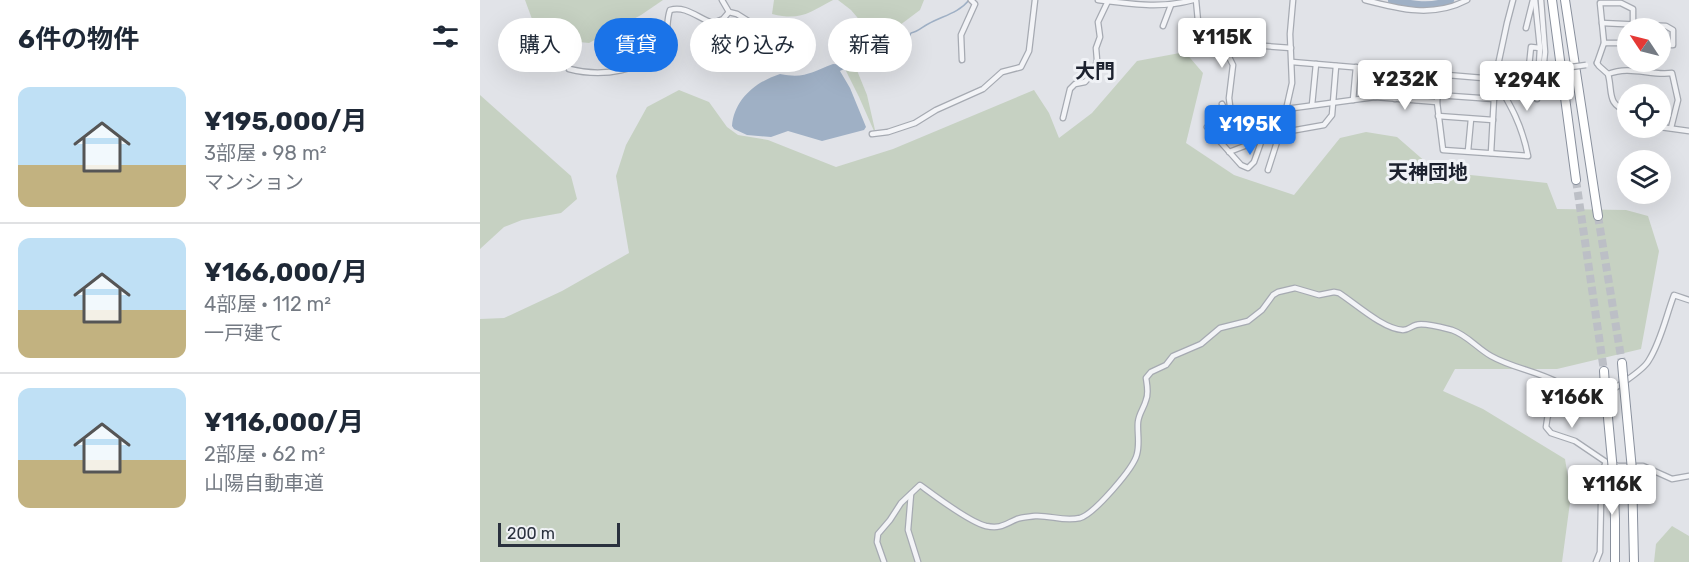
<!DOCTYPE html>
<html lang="ja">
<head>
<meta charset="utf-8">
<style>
	:root { --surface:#fff; --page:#f6f6f7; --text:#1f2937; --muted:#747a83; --line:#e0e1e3; --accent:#1a73e8 }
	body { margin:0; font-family:Rubik,"Noto Sans JP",sans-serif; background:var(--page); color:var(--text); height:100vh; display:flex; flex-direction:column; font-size:22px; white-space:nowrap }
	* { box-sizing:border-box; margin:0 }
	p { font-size:20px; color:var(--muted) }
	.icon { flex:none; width:33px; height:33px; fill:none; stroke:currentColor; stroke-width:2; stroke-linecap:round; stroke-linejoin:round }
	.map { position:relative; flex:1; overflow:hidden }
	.details { display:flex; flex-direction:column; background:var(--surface); width:480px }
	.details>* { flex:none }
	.top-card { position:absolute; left:18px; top:18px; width:570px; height:54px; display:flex; gap:12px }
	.needle { width:39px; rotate:305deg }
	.fabs { position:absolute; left:1137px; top:18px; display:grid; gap:12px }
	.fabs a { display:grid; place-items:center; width:54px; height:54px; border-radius:50%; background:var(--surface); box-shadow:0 6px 24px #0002; font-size:30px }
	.scale { position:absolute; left:18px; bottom:15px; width:122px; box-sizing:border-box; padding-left:6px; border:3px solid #2a313e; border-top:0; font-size:16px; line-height:21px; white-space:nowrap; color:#2a313e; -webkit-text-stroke:4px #f0f2f6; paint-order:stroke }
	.price { position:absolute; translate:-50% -51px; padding:0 14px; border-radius:6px; background:#fff; color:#222; font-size:20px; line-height:39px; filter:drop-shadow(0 2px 3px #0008) }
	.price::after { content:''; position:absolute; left:50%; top:36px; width:18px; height:14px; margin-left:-9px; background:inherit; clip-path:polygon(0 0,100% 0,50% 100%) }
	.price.selected { background:var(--accent); color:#fff }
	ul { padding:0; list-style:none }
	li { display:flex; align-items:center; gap:18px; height:150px; padding:0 18px }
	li+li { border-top:2px solid var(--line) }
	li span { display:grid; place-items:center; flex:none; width:168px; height:120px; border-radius:12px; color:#555 }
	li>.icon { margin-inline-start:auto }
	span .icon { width:72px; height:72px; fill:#fffc; stroke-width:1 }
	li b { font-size:26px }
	h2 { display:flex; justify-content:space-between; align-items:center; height:72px; padding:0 18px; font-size:26px }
	.pill { padding:0 21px; border-radius:27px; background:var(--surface); box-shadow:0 6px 24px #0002; font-size:21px; line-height:54px }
	.pill.selected { background:var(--accent); color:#fff }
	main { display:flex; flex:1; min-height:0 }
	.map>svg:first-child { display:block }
	.green { fill:#c6d1c2 }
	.water { fill:#9fb0c5 }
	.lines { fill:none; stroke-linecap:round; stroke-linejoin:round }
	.stream { stroke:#9fb0c5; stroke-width:1.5 }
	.river { stroke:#9fb0c5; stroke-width:8 }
	.motorway-tunnel { stroke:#bcbfc6; stroke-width:8; stroke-dasharray:8 4; stroke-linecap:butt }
	.minor-casing { stroke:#a6aab2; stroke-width:7 }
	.motorway-casing { stroke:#89909d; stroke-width:10 }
	.minor { stroke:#f3f4f7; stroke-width:4.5 }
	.motorway { stroke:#fff; stroke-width:8 }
	.minor-bridge-casing { stroke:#a6aab2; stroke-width:7; stroke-linecap:butt }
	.motorway-bridge-casing { stroke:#89909d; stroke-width:10; stroke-linecap:butt }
	.minor-bridge { stroke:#f3f4f7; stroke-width:4.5 }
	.motorway-bridge { stroke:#fff; stroke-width:8 }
	.labels { text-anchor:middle; stroke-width:6; stroke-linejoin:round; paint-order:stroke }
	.neighbourhood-label { font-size:20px; font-weight:bold; fill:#1d222f; stroke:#f0f2f6 }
</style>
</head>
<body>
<main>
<section class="details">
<h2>6件の物件<svg class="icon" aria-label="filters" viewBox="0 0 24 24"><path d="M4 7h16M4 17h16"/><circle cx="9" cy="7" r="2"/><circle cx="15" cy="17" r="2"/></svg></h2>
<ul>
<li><span style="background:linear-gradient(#bfe0f5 65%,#c2b280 0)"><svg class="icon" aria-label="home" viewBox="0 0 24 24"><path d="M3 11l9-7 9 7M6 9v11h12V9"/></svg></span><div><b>¥195,000/月</b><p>3部屋 · 98 m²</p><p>マンション</p></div></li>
<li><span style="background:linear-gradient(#bfe0f5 60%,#c2b280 0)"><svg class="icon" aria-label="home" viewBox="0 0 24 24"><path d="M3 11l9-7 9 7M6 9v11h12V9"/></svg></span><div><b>¥166,000/月</b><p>4部屋 · 112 m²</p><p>一戸建て</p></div></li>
<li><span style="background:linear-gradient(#bfe0f5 60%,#c2b280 0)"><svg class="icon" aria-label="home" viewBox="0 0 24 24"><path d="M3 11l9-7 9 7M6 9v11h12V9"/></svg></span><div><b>¥116,000/月</b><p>2部屋 · 62 m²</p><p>山陽自動車道</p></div></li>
</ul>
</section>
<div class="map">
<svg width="1209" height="562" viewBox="0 0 1209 562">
	<rect width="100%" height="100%" fill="#e1e3e8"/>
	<!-- green -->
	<g class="green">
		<polygon points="45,0 183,0 161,15 109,43 81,40 52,19"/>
		<path d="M 294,0 L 353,0 C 328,13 321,21 292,14 Z"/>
		<polygon points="358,0 444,0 440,10 416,28 388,30 371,10"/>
		<polygon points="705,52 723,73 706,143 754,175 814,195 860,138 886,132 917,137 948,164 971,173 1067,183 1077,209 1146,210 1168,216 1179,251 1161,349 1077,369 975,369 963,391 1003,409 1085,459 1091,495 1082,562 0,562 0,319 24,318 82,291 149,253 136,176 146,145 167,107 199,90 229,102 247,127 258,135 288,140 356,167 413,149 554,90 569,113 579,138 612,113 657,61"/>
		<polygon points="376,68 387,95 395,130 394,131 379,97 365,69"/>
		<polygon points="0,95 91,176 97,199 81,213 42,220 24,227 0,249"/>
		<polygon points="1192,526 1209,536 1209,562 1174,562 1176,544"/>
	</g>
	<!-- water -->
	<path class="water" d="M 353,64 L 373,65 L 376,68 L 364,69 L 360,71 L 370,88 L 386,127 L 384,130 L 342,141 L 308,131 L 291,137 L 267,135 L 254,129 L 252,126 C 254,100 275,82 300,74 C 325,79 331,72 353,64 Z"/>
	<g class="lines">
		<!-- stream -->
		<path class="stream" d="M 376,67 C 387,67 402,68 410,59 C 415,53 417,47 425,45 L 431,33 C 438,32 442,27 448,24 C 462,16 479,13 489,0"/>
		<!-- river -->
		<path class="river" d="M 912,0 C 931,5 952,9 970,0"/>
		<!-- motorway-tunnel -->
		<g class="motorway-tunnel">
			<polyline points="1096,180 1124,371"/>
			<polyline points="1118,216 1142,363"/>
		</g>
		<!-- minor casing -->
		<g class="minor-casing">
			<g id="minor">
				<polyline points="242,0 249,12 257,14 297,39"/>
				<path d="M 618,0 C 651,4 681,9 713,0"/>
				<path d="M 885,0 C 919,9 953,18 987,0"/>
				<polyline points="1055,0 1060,48 1057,99"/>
				<polyline points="1061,0 1065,52 1064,62 1067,69 1069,70"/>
				<polyline points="1122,23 1186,26 1193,30 1193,45 1180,45"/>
				<polyline points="683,26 691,5"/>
				<polyline points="1046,28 1053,0"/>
				<polyline points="713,34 718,21 716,0"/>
				<polyline points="1124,43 1148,43"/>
				<polyline points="482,60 481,35 495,4 491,0"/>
				<path d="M 812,62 L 1015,79 C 1031,106 1042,125 1048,156 L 963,150 L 957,102 L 960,74"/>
				<polyline points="1117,63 1124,43 1120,3 1141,3 1153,9 1153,24"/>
				<path d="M 1117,63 L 1119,66 L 1128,74 C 1133,91 1126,105 1148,111"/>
				<path d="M 89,69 C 120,77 165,73 183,43 C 189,32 186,21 190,10 C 206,5 219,19 233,23 L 243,19 L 249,12"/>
				<path d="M 1128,74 C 1150,65 1170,76 1192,73 L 1198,100 L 1191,128"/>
				<polyline points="1057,88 1047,86 1051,47 1060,48"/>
				<polyline points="957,95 1014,99"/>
				<polyline points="895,97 897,69"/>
				<polyline points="915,99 918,70"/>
				<polyline points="873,100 876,67"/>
				<polyline points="936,100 938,72"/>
				<polyline points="742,104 748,117 751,114 749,98 753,65 747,53 745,43 811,48"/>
				<polyline points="832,105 836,64"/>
				<polyline points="958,116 1013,120"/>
				<polyline points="583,118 590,89 595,84 605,82 614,72 617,60 616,48 620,37 618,22 628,1"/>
				<polyline points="727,127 761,165 768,168 774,162 791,114"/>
				<polyline points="1180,127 1209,131"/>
				<polyline points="799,133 844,125 852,115 856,66"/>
				<polyline points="392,134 408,132 435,123 456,110 503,89 522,72 541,67 549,51 555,0"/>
				<polyline points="735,136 806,109 895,97 957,102"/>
				<polyline points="988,151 991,119"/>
				<polyline points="749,152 783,139"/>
				<polyline points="1011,153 1015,79 1027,23 1033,0"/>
				<polyline points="788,170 803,123 812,83 810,34 813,0"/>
				<path d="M 1080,389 C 1073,400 1067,414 1066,427 L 1071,433 L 1095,441 L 1126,462 L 1138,466 L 1163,466 L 1192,479 L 1209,476"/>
				<polyline points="431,494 428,530 438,562"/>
				<path d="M 404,562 L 397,542 L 398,534 L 410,520 L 421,503 L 440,485 C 455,496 489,522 506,526 C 521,529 525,524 537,519 C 542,517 549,517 555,516 C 571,515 583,522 600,518 C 614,514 654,468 657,454 C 660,443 657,432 658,422 C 659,413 664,408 666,400 C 669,393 667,385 666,378 L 671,372 L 686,365 L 693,356 L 721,344 L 740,328 L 768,321 L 782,310 L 793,295 L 798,292 L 815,288 L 839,295 L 854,292 L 859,293 C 876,304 903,329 923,330 C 929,330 931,326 936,325 C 943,322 964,328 972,330 C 987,335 997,348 1011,356 C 1032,368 1057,371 1079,383 L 1080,389 C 1090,393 1104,399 1116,397 C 1127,395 1164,370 1169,360 C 1181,341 1186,316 1194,295 L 1209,300"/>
				<polyline points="1116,562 1120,552 1121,503 1120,477 1126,462"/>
			</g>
		</g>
		<!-- motorway casing -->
		<g class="motorway-casing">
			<g id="motorway">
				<polyline points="1072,0 1096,180"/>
				<polyline points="1085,0 1118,216"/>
				<polyline points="1142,363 1143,375"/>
				<polyline points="1124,371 1125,386"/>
				<polyline points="1152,470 1154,562"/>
				<polyline points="1133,471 1135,519 1135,562"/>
			</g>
		</g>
		<!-- minor -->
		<use href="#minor" class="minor"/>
		<!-- motorway -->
		<use href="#motorway" class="motorway"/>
		<!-- minor-bridge casing -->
		<g class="minor-bridge-casing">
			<polyline id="minor-bridge" points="1069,70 1106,65"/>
		</g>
		<!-- motorway-bridge casing -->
		<g class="motorway-bridge-casing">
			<g id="motorway-bridge">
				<polyline points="1143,375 1152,470"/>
				<polyline points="1125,386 1133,471"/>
			</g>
		</g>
		<!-- minor-bridge -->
		<use href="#minor-bridge" class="minor-bridge"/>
		<!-- motorway-bridge -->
		<use href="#motorway-bridge" class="motorway-bridge"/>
	</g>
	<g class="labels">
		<!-- neighbourhood labels -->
		<g class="neighbourhood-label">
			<text x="615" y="78">大門</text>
			<text x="948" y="179">天神団地</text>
		</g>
	</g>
</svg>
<div class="fabs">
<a><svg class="needle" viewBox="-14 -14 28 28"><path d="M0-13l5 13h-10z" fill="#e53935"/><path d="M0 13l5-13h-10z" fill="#747a83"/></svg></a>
<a><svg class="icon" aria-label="locate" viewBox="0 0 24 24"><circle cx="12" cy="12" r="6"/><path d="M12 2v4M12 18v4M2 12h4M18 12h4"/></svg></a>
<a><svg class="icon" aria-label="layers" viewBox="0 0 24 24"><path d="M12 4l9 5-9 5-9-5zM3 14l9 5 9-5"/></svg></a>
</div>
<div class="scale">200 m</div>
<b class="price" style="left:742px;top:69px">¥115K</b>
<b class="price" style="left:925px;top:111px">¥232K</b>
<b class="price" style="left:1047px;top:112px">¥294K</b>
<b class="price selected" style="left:770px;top:156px">¥195K</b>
<b class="price" style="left:1092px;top:429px">¥166K</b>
<b class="price" style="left:1132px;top:516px">¥116K</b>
<div class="top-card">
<a class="pill">購入</a>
<a class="pill selected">賃貸</a>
<a class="pill">絞り込み</a>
<a class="pill">新着</a>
</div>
</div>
</main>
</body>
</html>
